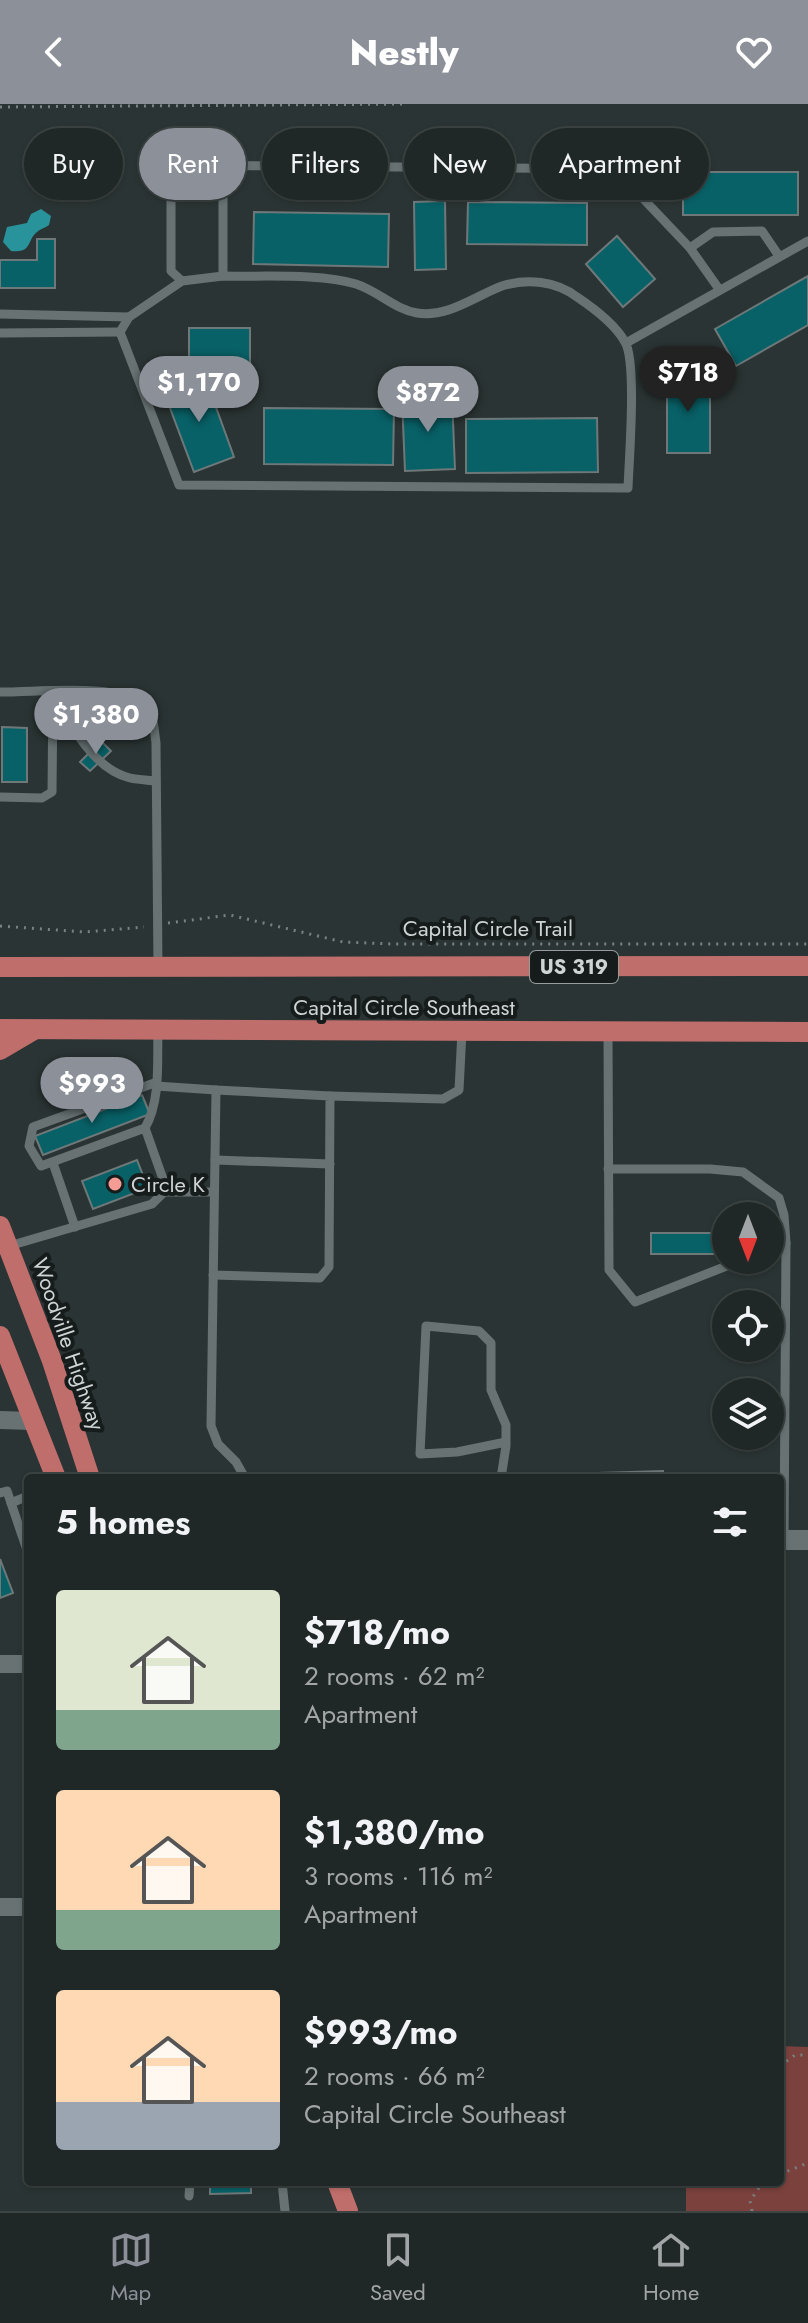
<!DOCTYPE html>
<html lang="en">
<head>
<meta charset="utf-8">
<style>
	:root { --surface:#202727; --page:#2d3333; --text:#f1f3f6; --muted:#a2a5a7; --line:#3d4444; --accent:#8c9099 }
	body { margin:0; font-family:Jost,sans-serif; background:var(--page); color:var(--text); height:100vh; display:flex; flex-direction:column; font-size:30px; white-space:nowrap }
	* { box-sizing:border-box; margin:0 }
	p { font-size:26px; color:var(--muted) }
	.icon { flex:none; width:44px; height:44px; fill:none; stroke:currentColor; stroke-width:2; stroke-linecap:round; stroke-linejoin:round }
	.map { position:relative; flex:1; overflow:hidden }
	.drawer { position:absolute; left:24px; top:1370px; width:760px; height:712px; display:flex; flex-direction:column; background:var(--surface); border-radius:8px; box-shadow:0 2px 6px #0004,0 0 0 2px var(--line) }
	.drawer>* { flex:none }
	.top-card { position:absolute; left:24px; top:24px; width:760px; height:72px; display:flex; gap:16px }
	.needle { width:52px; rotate:180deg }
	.buttons { position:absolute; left:712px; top:1098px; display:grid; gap:16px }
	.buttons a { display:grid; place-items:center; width:72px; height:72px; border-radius:50%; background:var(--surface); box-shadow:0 2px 6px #0004,0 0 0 2px var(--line); font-size:40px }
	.price { position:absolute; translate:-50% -68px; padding:0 18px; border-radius:28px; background:var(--accent); color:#fff; font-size:26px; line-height:52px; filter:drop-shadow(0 2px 4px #0008) }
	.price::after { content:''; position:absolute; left:50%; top:48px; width:24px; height:18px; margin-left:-12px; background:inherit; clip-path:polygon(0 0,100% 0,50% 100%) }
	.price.current { background:#222; color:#fff }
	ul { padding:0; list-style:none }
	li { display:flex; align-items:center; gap:24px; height:200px; padding:0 32px }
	li span { display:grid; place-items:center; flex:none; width:224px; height:160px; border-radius:8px; color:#555 }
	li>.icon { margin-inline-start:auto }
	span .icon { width:96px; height:96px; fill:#fffc; stroke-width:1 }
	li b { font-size:34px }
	h2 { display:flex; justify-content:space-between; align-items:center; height:96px; padding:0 32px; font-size:34px }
	.tag { padding:0 28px; border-radius:36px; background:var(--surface); box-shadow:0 2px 6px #0004,0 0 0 2px var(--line); font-size:28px; line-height:72px }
	.tag.current { background:var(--accent); color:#fff }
	header { display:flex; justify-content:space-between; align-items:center; height:104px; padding:0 32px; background:var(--accent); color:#fff; font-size:36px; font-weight:800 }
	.tabs { display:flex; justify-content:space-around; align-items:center; height:112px; border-top:2px solid var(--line); background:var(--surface); font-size:22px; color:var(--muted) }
	.tabs a { display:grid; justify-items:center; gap:4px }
	.tabs .current { color:var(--accent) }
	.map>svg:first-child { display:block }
	.green { fill:#7b413d }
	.water { fill:#28939b }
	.building { fill:#086167; stroke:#6e7879; stroke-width:2 }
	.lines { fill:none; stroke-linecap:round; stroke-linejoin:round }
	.path { stroke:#7a8181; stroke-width:3; stroke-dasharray:2 6; stroke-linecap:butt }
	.service { stroke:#687273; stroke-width:9 }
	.minor { stroke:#687273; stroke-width:18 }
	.tertiary { stroke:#687273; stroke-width:20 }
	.primary { stroke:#c06e6b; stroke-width:20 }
	.poi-dot { fill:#f59c94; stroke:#161b1b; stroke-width:3 }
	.labels { text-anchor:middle; stroke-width:8; stroke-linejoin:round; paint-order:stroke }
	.shield { fill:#161b1b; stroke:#979c9c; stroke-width:2 }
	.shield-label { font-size:20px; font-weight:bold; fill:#ced4d4 }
	.street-label { font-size:22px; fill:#ced4d4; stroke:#161b1b }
	.poi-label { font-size:22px; fill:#ced4d4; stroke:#161b1b; text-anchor:start }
</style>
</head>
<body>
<header><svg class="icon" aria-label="back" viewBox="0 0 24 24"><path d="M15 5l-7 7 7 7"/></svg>Nestly<svg class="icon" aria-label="heart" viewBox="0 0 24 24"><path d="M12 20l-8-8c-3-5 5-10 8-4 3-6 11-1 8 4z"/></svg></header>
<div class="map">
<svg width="808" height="2107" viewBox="0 0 808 2107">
	<rect width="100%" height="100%" fill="#2b3434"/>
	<!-- green -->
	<polygon class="green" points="780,1942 808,1943 808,2107 686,2107 686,2078 780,2078"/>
	<!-- water -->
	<path class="water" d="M 41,105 L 51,112 L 49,121 C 45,124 40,125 37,128 C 26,137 33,149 11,147 L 3,138 L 7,123 L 27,119 L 31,110 Z"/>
	<!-- building -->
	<g class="building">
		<rect x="683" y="68" width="115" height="43"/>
		<polygon points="445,97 446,165 415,166 414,98"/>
		<polygon points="468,98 587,99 587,141 467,140"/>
		<polygon points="254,108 389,110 388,163 253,160"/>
		<polygon points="617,132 655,175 623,203 586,160"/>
		<polygon points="37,135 55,135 55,184 0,184 0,156 37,156"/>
		<polygon points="808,172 808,221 736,262 715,225"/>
		<rect x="189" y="224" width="61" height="43"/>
		<rect x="667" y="270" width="43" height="79"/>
		<polygon points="205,273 234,353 194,368 164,288"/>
		<polygon points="452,293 455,365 405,367 402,295"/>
		<polygon points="264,304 394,305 393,361 264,360"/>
		<polygon points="597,314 598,368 466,369 466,315"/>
		<polygon points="2,623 27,624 27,678 2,678"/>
		<polygon points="101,637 111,647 90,667 80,658"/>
		<polygon points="142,991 150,1010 43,1051 35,1032"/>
		<polygon points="137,1056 148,1084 93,1105 82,1077"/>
		<rect x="651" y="1129" width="71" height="21"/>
		<polygon points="663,1367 663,1374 598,1374 598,1369"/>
		<polygon points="0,1455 13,1489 0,1494"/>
		<polygon points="210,2078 251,2078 251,2089 210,2090"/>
	</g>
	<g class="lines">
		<!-- path -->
		<g class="path">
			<polyline points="0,3 405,0"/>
			<polyline points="168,819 230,811 343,838 392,840 808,840"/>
			<polyline points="0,822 85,828 144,823"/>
			<polyline points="780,1962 795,1951 808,1951"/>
			<polyline points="780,2070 808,2059"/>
			<polyline points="752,2107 750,2097 763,2078"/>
		</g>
		<!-- service -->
		<g class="service">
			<polyline points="223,61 223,172"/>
			<polyline points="690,144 713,128 762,127 779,152"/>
			<path d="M 223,172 C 262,173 321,169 356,180 C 378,187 394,205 417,209 C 448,214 475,192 502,182 C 527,174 556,177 577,193 C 595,205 615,220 625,238 C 637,258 629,356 628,384 L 179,381 L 120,228 L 129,213 L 182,177 Z"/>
			<polyline points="182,177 171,167 171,61 615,65 690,144 719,185"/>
			<polyline points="0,210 129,213"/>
			<polyline points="0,229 120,228"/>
			<polyline points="626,239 808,137"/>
			<path d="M 0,588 C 45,588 113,579 151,601 L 156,639 L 158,863"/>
			<path d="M 55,591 C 71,621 93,665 130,674 C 139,676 148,676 156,677"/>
			<polyline points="0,693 42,694 52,688 53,588"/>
			<polyline points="608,927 609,1166 635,1198 742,1156"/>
			<path d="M 157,978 L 33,1023 L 29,1042 L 41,1062 L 145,1024 C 161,996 157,958 158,926"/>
			<polyline points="156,982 216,986 211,1322 218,1340 236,1358 245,1374"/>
			<polyline points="330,992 443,995 459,986 462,927"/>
			<polyline points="215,1056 330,1060"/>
			<polyline points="53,1059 75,1123"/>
			<polyline points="608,1065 710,1065 743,1068 779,1094 784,1111 786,1139 770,1145"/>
			<polyline points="164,1088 214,1088"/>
			<polyline points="9,1142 152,1100 164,1088 163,1075 145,1024"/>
			<polyline points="213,1171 320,1174 329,1163 330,992 216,986"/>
			<polyline points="501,1374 506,1342 506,1321 491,1286 491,1239 479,1227 426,1222 420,1350 457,1348 506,1338"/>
			<polyline points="0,1389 7,1387 28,1449"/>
			<polyline points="11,1399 28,1392"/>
			<polyline points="784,1436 786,1139"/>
			<polyline points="282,2078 285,2107"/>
			<polyline points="189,2092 190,2078"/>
		</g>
		<!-- minor -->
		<g class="minor">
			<polyline points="0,1316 32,1317"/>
			<polyline points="0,1560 28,1560"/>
			<polyline points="0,1803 28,1803"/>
		</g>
		<!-- tertiary -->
		<polyline class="tertiary" points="780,1436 808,1436"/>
		<!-- primary -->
		<g class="primary">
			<polyline points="0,863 808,862"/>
			<polyline points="0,925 808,928"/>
			<polyline points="0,946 34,926"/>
			<polyline points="0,1122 52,1257 90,1374"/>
			<polyline points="0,1232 56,1374"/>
			<polyline points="337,2078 348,2107"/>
		</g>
	</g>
	<!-- markers -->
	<circle class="poi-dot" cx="115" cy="1080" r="8"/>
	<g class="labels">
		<!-- shield labels -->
		<rect class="shield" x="530" y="847" width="88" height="32" rx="6"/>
		<g class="shield-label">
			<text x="574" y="870">US 319</text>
		</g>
		<!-- street labels -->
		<g class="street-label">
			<text x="488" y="832">Capital Circle Trail</text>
			<text x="404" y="911">Capital Circle Southeast</text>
			<text transform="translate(69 1240) rotate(71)" y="8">Woodville Highway</text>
		</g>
		<!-- poi labels -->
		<g class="poi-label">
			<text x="131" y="1088">Circle K</text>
		</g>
	</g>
</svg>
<div class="buttons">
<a><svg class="needle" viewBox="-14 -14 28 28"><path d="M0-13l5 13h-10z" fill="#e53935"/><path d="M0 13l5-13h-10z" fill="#a2a5a7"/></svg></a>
<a><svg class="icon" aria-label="locate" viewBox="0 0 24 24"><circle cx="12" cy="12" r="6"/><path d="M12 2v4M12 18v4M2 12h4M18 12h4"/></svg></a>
<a><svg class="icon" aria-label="layers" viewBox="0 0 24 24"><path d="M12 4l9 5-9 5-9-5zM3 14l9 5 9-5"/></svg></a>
</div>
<b class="price current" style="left:688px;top:310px">$718</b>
<b class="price" style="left:199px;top:320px">$1,170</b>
<b class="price" style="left:428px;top:330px">$872</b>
<b class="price" style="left:96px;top:652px">$1,380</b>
<b class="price" style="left:92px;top:1021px">$993</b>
<div class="top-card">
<a class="tag">Buy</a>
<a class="tag current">Rent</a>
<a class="tag">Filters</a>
<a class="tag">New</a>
<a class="tag">Apartment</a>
</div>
<section class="drawer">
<h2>5 homes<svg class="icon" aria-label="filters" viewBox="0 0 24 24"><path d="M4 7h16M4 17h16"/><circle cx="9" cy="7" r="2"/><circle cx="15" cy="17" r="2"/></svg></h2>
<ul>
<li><span style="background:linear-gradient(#dfe7d0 75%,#7fa58c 0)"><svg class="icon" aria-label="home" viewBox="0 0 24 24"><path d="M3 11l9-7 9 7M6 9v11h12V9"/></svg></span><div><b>$718/mo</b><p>2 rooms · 62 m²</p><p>Apartment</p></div></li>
<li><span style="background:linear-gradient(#ffd9b3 75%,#7fa58c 0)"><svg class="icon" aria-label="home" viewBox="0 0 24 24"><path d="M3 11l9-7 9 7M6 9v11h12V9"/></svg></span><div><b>$1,380/mo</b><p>3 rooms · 116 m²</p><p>Apartment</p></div></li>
<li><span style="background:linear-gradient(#ffd9b3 70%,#9aa5b1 0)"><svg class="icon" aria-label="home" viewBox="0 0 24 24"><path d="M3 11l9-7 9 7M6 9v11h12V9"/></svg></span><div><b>$993/mo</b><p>2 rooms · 66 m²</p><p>Capital Circle Southeast</p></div></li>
</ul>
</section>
</div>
<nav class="tabs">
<a class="current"><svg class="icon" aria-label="map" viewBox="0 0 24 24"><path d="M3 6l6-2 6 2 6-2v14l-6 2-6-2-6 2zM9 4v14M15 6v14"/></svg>Map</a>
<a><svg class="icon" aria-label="saved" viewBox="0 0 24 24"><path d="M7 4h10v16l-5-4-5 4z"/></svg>Saved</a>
<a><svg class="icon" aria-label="home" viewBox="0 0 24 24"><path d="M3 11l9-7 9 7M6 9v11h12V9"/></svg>Home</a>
</nav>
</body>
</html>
